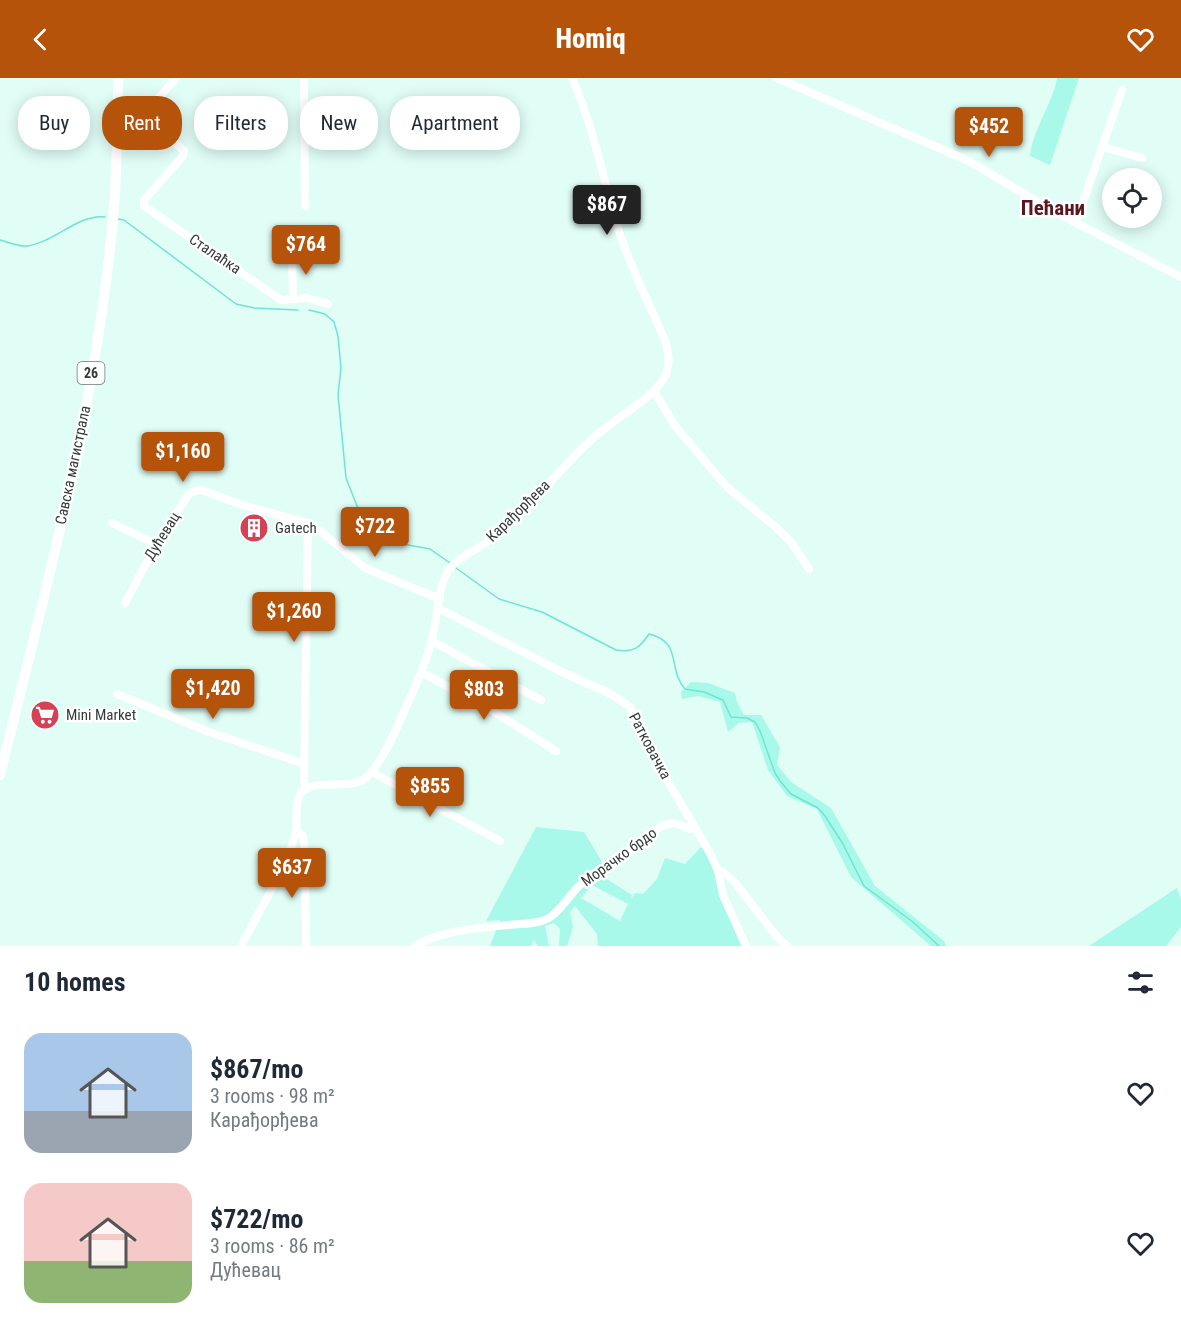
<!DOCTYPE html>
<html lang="en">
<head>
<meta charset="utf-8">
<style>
	:root { --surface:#fff; --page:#f6f6f7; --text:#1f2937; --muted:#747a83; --accent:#b45309 }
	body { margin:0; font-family:"Roboto Condensed",sans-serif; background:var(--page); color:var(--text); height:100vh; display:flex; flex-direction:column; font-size:22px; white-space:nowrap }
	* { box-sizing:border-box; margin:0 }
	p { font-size:20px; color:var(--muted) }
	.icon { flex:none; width:33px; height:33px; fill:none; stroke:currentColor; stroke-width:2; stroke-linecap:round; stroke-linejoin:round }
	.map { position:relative; height:868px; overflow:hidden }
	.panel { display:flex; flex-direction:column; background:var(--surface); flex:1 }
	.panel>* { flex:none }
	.banner { position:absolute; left:18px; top:18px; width:600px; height:54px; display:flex; gap:12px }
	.buttons { position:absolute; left:1102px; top:90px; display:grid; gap:12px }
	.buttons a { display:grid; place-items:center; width:60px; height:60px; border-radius:50%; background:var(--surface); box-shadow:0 3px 15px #0003; font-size:30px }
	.price { position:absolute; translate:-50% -51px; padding:0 14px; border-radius:6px; background:var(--accent); color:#fff; font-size:20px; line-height:39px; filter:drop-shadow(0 2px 3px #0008) }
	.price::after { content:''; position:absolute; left:50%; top:36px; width:18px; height:14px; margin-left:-9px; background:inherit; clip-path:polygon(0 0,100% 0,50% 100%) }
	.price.selected { background:#222; color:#fff }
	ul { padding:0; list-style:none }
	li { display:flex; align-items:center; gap:18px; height:150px; padding:0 24px }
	li span { display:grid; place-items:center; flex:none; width:168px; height:120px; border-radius:18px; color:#555 }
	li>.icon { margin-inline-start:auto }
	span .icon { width:72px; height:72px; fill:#fffc; stroke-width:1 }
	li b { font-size:26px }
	h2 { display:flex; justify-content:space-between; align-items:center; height:72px; padding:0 24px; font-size:26px }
	.chip { padding:0 21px; border-radius:24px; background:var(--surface); box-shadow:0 3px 15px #0003; font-size:21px; line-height:54px }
	.chip.selected { background:var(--accent); color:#fff }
	header { display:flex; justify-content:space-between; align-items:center; height:78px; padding:0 24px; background:var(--accent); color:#fff; font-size:27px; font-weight:800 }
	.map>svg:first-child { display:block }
	.green { fill:#a9f9ea; fill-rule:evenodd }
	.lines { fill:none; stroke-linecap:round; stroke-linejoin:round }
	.stream { stroke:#6ee5d0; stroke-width:1.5 }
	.minor { stroke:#fff; stroke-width:8 }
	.major { stroke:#fff; stroke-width:10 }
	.labels { text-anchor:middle; stroke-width:5; stroke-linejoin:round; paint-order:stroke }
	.shield { fill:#fff; stroke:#6f7674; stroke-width:1.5 }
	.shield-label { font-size:14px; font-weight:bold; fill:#313c39 }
	.street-label { font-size:15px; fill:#313c39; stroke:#fff }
	.poi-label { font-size:15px; fill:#313c39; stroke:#fff; text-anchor:start }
	.district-label { font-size:21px; font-weight:bold; fill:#5b1620; stroke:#fff }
</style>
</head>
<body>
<header><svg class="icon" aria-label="back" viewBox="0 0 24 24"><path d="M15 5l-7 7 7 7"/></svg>Homiq<svg class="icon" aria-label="heart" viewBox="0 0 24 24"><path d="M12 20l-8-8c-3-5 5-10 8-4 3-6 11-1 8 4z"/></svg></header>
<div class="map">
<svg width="1181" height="868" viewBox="0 0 1181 868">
	<rect width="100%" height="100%" fill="#e0fdf6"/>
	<!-- green -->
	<g class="green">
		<path d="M 1057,0 L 1079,0 L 1050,87 L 1030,78 C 1033,50 1052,28 1057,0 Z"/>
		<polygon points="691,604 708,605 735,615 737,624 744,637 761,637 780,669 777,687 791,704 831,730 875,808 944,863 946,868 931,868 851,799 817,731 787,718 768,692 752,644 739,645 728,654 720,624 698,618 682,621 681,614"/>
		<path d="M 536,749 L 584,754 L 601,782 L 605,800 L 632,817 L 631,821 L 635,815 L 643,816 L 657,801 L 665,780 L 685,786 L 701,769 C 714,778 716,802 721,816 C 727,833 735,851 743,868 L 598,868 L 597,856 L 575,828 L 570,834 L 573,849 L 567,868 L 559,868 L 560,851 L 554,845 L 545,848 L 549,868 L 538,868 L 534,862 L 531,868 L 490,868 L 500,842 L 486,843 ZM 592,807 L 628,826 L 620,843 L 581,820 Z"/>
		<polygon points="1177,810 1181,821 1181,849 1166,868 1089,868"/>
	</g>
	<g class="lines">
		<!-- stream -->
		<g class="stream">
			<polyline points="118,141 124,142 236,226 254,230 298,232"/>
			<path d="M 0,162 C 8,164 19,169 27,168 C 53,165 80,135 105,139"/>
			<polyline points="309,232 325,236 334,244 338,258 341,290 338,317 346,400 357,428 372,453 392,464 430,471 450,485"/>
			<path d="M 456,490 L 499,521 L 542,534 L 616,572 C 633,575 640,570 649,556 C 683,564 667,591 685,611 L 704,614 L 723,622 L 731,639 L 747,640 L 755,644 L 760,653 L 775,695 L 780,703 L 791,716 L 818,730 L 825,738 L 843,766 L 864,808 L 913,844 L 939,868"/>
		</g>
		<!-- minor -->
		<g class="minor">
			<polyline points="304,0 305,128"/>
			<polyline points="777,0 969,83 1053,133 1181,199"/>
			<polyline points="146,34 153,45 184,73 183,78 144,122 144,128 281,222 307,220 328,226"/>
			<polyline points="140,36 146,34 176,0"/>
			<polyline points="1103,69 1142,80"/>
			<polyline points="1076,144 1122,12"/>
			<polyline points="292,175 293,221"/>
			<polyline points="654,313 675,348 727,409 778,451 791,464 809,491"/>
			<polyline points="112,445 156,466"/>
			<path d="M 125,525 C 145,486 165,452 189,416 L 195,413 L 202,412 L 242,427 L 308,445 L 319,452 L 365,490 L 440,521"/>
			<polyline points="438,530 564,595 611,616 630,629 660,690 711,777 718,793 723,817 746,868"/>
			<polyline points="432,563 541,622"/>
			<polyline points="421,594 493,633 556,673"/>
			<polyline points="117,616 209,654 305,686"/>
			<polyline points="372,694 500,763"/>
			<polyline points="306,711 304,703 308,445"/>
			<polyline points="296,752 303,758 305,773 306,868"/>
			<polyline points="718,793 723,794 734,803 777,859 787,868"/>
			<path d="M 241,868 C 258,835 285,792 295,758 C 299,745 293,724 302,714 C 313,701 347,711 363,702 C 382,690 402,637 412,616 C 419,599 426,583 431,565 C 439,541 435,501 456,484 C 470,473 487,466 501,454 C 534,425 561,389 593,360 C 612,343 646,324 660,306 C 671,292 670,279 665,263 C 650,226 631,192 619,153 C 603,102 594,49 572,0"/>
			<path d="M 415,868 C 442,852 479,850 509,847 C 524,845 541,847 553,837 C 564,828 571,815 581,806 C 596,792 615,785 631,774 C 644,765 653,749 668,746 C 677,744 682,748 690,751 L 694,749"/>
		</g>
		<!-- major -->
		<path class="major" d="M 0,697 C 47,506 100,314 115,118 C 117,79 118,39 118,0"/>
	</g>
	<!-- icons -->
	<defs>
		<g id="building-disc" transform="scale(1.5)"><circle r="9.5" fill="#d34256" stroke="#fff"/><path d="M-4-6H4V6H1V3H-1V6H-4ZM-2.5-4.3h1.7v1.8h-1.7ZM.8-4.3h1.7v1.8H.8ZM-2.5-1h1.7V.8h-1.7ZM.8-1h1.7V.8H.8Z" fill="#fff"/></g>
		<g id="supermarket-disc" transform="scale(1.5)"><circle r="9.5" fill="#d34256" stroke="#fff"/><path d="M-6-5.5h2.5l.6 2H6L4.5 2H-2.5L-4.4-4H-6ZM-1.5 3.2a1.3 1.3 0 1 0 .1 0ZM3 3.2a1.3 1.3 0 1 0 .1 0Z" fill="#fff"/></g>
	</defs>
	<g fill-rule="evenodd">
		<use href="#building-disc" x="254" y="450"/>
		<use href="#supermarket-disc" x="45" y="637"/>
	</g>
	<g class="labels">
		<!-- shield labels -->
		<rect class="shield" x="77.5" y="284" width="27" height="22" rx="4.5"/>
		<g class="shield-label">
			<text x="91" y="300">26</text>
		</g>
		<!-- street labels -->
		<g class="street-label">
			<text transform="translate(215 176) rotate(34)" y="5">Сталаћка</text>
			<text transform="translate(73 387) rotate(-78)" y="5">Савска магистрала</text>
			<text transform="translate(518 433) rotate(-44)" y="5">Карађорђева</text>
			<text transform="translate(162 458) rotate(-58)" y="5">Дућевац</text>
			<text transform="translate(650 668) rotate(62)" y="5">Ратковачка</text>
			<text transform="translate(619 779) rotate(-36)" y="5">Морачко брдо</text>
		</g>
		<!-- poi labels -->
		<g class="poi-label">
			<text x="275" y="455">Gatech</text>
			<text x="66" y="642">Mini Market</text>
		</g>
		<!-- district labels -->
		<g class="district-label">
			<text x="1053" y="137">Пећани</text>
		</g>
	</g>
</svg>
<div class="buttons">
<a><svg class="icon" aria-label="locate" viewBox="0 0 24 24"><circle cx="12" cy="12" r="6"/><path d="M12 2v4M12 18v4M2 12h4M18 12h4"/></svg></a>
</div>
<b class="price" style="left:989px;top:80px">$452</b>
<b class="price selected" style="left:607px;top:158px">$867</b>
<b class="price" style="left:306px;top:198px">$764</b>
<b class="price" style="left:183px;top:405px">$1,160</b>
<b class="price" style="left:375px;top:480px">$722</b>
<b class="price" style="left:294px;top:565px">$1,260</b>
<b class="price" style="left:213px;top:642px">$1,420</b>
<b class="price" style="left:484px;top:643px">$803</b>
<b class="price" style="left:430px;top:740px">$855</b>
<b class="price" style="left:292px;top:821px">$637</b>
<div class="banner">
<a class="chip">Buy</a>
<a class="chip selected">Rent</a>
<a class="chip">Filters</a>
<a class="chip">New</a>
<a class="chip">Apartment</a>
</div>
</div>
<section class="panel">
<h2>10 homes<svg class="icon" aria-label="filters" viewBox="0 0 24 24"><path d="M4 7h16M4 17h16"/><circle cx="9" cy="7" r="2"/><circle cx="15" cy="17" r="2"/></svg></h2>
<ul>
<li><span style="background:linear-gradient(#a9c7e8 65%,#9aa5b1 0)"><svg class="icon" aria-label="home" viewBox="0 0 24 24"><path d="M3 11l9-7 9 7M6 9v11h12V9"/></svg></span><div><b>$867/mo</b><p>3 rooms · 98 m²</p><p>Карађорђева</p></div><svg class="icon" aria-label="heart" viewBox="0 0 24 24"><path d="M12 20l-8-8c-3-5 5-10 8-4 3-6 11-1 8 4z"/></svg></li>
<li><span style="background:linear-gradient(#f6c9c9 65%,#8fb573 0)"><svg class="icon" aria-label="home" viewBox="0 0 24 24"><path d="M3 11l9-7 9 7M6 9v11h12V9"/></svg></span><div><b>$722/mo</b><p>3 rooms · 86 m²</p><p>Дућевац</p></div><svg class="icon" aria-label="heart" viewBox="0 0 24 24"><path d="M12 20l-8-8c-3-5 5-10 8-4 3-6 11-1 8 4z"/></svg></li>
</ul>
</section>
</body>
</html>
